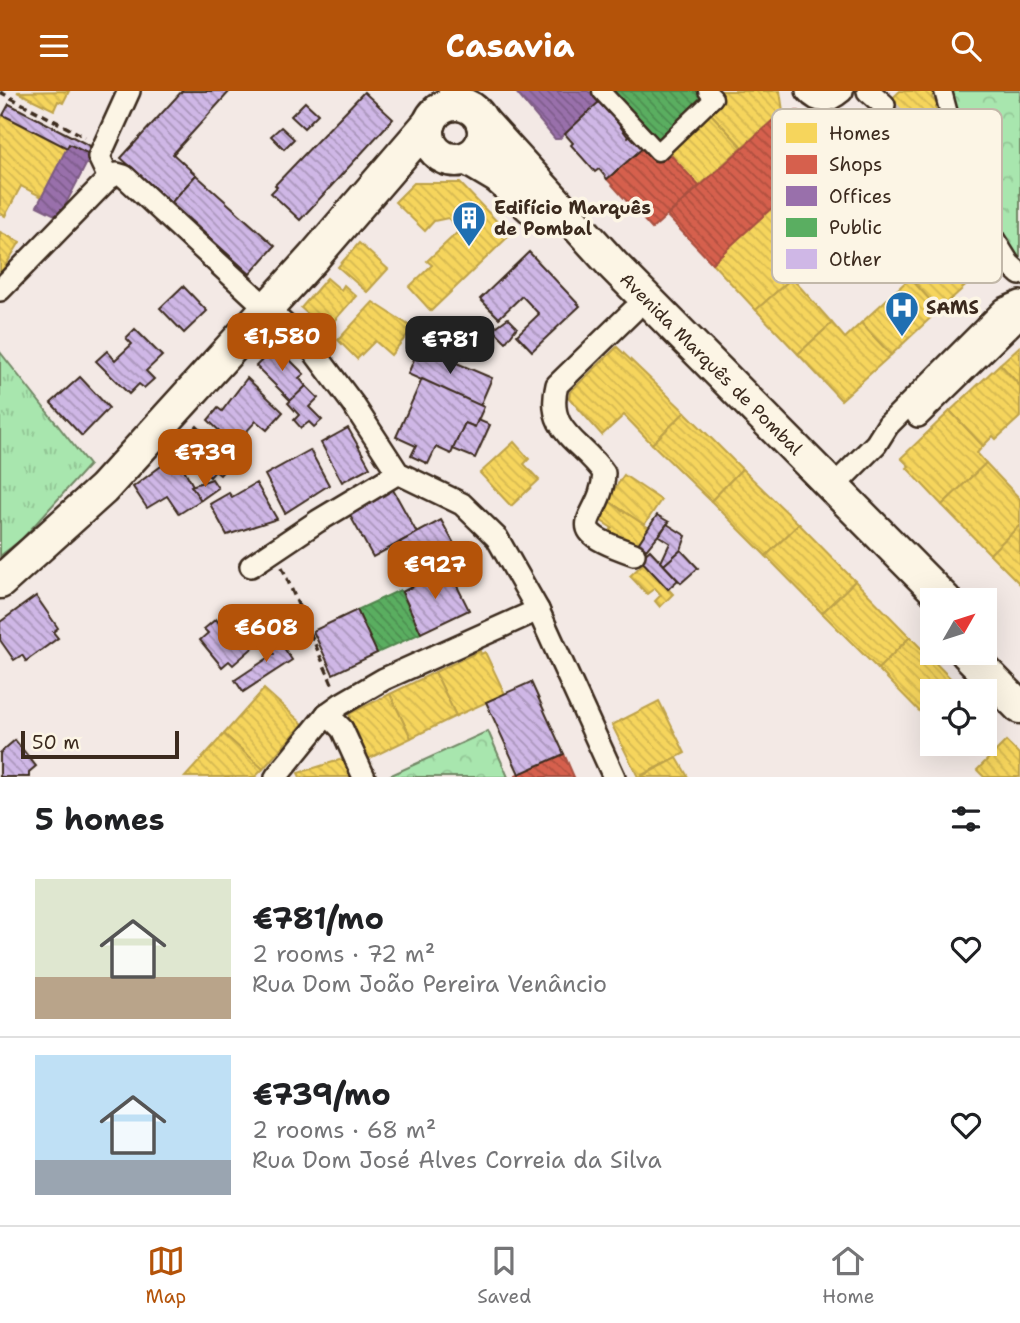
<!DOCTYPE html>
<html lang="en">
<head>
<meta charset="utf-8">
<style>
	:root { --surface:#fff; --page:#f6f6f6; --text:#202124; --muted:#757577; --line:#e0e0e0; --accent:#b45309 }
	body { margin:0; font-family:"Shantell Sans",sans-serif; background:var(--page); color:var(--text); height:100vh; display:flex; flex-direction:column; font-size:26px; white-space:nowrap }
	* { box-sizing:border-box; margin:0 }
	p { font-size:23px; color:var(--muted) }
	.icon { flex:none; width:38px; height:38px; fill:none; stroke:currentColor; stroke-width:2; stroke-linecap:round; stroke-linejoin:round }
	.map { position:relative; height:686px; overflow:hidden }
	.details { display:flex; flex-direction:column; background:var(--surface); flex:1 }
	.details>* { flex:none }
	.needle { width:46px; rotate:51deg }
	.buttons { position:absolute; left:920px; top:497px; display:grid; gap:14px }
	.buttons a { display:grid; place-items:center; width:77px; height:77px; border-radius:0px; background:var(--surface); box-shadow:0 7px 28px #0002; font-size:35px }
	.scale { position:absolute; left:21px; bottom:18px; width:158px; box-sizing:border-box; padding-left:7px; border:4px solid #3b2a1e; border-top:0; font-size:19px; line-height:24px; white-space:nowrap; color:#3b2a1e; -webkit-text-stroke:5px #fcf5e5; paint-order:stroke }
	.price { position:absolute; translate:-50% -60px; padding:0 16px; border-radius:14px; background:var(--accent); color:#fff; font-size:23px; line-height:46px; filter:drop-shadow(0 2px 4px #0008) }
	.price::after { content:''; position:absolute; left:50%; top:42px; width:21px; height:16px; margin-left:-10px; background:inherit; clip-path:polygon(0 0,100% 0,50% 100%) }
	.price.current { background:#222; color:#fff }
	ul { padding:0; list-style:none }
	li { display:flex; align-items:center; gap:21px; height:175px; padding:0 35px }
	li+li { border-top:2px solid var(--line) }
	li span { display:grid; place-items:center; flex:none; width:196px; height:140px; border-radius:0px; color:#555 }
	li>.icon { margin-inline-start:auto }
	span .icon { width:84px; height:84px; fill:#fffc; stroke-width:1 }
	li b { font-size:30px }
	h2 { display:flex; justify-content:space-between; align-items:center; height:84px; padding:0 35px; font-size:30px }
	header { display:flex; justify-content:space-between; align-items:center; height:91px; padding:0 35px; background:var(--accent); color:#fff; font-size:32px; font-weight:700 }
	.menu { display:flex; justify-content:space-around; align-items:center; height:98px; border-top:2px solid var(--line); background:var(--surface); font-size:19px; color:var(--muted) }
	.menu a { display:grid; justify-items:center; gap:4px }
	.menu .current { color:var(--accent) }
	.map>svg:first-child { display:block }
	.grass { fill:url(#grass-tufts); stroke:#728866; stroke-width:2 }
	.park { fill:url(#park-crowns); stroke:#728866; stroke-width:2 }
	.homes { fill:url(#homes-back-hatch); stroke:#bea249; stroke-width:2 }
	.shops { fill:url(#shops-back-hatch); stroke:#a8503f; stroke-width:2 }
	.offices { fill:url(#offices-back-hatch); stroke:#7d5b81; stroke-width:2 }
	.public { fill:url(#public-back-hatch); stroke:#51864d; stroke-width:2 }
	.building { fill:url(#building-back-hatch); stroke:#3b2a1e; stroke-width:2 }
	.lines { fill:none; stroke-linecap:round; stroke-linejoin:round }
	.minor-tunnel { stroke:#cec3bd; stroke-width:21; stroke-dasharray:21 10; stroke-linecap:butt }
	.service-casing { stroke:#3b2a1e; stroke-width:16 }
	.pedestrian-casing { stroke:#3b2a1e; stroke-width:21 }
	.minor-casing { stroke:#3b2a1e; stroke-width:26 }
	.secondary-casing { stroke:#3b2a1e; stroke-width:37 }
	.path { stroke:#3b2a1e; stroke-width:3.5; stroke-dasharray:7 5; stroke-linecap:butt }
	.service { stroke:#fcf5e5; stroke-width:10 }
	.pedestrian { stroke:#fcf5e5; stroke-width:16 }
	.minor { stroke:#fcf5e5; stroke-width:21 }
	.secondary { stroke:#fcf5e5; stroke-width:32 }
	.labels { text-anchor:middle; stroke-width:7; stroke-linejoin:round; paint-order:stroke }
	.poi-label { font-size:18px; font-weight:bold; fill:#3b2a1e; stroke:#fcf5e5; text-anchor:start }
	.street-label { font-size:18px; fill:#3b2a1e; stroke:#fcf5e5 }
	.key { fill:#fcf5e5; stroke:#c2b8a9; stroke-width:2 }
	.key-label { font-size:19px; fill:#3b2a1e }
</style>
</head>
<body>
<header><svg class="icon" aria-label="menu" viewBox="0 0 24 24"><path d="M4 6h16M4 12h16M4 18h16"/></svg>Casavia<svg class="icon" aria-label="search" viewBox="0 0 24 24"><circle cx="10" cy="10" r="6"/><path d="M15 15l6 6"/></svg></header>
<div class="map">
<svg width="1020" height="686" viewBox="0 0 1020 686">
	<defs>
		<pattern id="grass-tufts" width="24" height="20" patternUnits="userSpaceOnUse" patternTransform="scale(1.75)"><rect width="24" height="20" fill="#a8e6ae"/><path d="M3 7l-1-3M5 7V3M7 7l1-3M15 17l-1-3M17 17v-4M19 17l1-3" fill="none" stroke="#92c595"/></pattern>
		<pattern id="park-crowns" width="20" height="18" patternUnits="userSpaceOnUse" patternTransform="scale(1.75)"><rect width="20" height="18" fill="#a8e6ae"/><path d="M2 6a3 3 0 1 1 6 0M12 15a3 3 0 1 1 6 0" fill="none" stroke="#92c595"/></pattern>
		<pattern id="homes-back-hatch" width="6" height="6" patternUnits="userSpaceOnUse" patternTransform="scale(1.75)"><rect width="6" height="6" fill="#f6d55c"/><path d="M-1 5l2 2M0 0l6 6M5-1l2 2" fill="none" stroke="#d4b750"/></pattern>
		<pattern id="shops-back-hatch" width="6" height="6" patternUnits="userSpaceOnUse" patternTransform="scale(1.75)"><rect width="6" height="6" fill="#d6604d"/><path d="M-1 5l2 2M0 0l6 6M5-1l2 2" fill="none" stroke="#af4f3f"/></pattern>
		<pattern id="offices-back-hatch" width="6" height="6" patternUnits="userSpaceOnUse" patternTransform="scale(1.75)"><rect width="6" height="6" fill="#9970ab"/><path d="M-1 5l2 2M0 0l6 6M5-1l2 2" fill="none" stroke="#7e5c8b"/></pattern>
		<pattern id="public-back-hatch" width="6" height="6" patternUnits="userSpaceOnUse" patternTransform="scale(1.75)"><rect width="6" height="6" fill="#5aae61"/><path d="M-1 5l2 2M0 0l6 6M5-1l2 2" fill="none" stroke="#4c8e4f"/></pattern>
		<pattern id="building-back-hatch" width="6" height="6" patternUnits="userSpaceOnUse" patternTransform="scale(1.75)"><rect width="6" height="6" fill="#cfb7e6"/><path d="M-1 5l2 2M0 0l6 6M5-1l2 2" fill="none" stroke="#a995ba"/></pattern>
	</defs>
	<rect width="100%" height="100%" fill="#f3e9e5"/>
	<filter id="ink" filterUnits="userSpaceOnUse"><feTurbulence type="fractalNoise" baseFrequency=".0143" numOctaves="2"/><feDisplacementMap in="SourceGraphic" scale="14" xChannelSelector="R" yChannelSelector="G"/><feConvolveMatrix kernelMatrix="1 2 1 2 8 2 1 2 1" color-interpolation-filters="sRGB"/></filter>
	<g filter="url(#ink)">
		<!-- grass -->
		<polygon class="grass" points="0,261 89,374 22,448 0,465"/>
		<!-- park -->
		<g class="park">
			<path d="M 950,0 L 1020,0 L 1020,170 C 978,126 968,57 950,0 Z"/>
			<polygon points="488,640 508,686 387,686"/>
		</g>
		<!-- homes -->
		<g class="homes">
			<polygon points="69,0 63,12 58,10 54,19 17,1"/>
			<polygon points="716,0 780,0 783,20 742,56 710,22 724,9"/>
			<polygon points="900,0 934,0 932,7 938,14 935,17 938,21 910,46 883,16"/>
			<polygon points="883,16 910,46 895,60 913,80 880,109 835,59"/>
			<polygon points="710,22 742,56 699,95 668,61"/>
			<polygon points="3,24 67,57 42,106 21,95 5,125 0,122 0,29"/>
			<polygon points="414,92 460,92 510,144 431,220 409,196 432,174 427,170 460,139 448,127 434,130 425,140 395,111"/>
			<polygon points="774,114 805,148 777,172 792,187 756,219 712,172"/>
			<polygon points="965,137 994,169 939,219 910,187"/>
			<polygon points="0,141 20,151 0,183"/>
			<polygon points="359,152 388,178 367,201 338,176"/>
			<polygon points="327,187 341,199 344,194 356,205 326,239 301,217"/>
			<polygon points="792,187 832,232 798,263 756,219"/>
			<polygon points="910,187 939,219 891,264 861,232"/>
			<polygon points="373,211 413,237 391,264 375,250 357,268 338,249"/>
			<polygon points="832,232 845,247 861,232 891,264 841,309 798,263"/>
			<polygon points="1020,255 1020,295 1000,273"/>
			<polygon points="617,256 685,321 652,353 624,324 602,344 569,307 570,301"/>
			<polygon points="1000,273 1020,295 1020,326 996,348 993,345 983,355 950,320"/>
			<polygon points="950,320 983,355 977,362 986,372 942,414 907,377 909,375 901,367"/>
			<polygon points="685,321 742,378 711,410 652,353"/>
			<polygon points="514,351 529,368 524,373 539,389 511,415 480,382"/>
			<polygon points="986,372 1020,408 1020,434 990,463 942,414"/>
			<polygon points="742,378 799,433 766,465 711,410"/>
			<polygon points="624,384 661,409 644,434 607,409"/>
			<polygon points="607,409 649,437 637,455 628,448 626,452 609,441 612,437 595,426"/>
			<polygon points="799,433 855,490 822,522 766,465"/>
			<polygon points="1020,434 1020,493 990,463"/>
			<polygon points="644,472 673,503 660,516 655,510 661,504 655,497 647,503 630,485"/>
			<polygon points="855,490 910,546 878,578 822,522"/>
			<polygon points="910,546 963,600 933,600 931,632 878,578"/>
			<polygon points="480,560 481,563 485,561 505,603 456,625 435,581"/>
			<polygon points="435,581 456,625 411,647 390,603"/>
			<polygon points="264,598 303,633 263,678 224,643"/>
			<polygon points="390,603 411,647 366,669 347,628 350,626 349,623"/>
			<polygon points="659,610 685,662 638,686 612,634"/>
			<polygon points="224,643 263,678 255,686 185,686"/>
			<polygon points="1006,650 1020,664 1020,686 984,686 977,679"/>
			<polygon points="346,667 356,686 300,686 298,682"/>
			<polygon points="677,667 688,686 640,686"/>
		</g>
		<!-- shops -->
		<g class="shops">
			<polygon points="783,20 799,20 835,59 712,172 667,125"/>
			<polygon points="644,56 657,71 668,61 699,95 652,138 607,88"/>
			<polygon points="564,663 574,686 516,686 516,684"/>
		</g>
		<!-- offices -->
		<g class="offices">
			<polygon points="515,0 588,0 601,9 559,48 555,48"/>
			<polygon points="69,53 91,64 59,126 37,115"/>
		</g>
		<!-- public -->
		<g class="public">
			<polygon points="609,0 697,0 703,6 657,51"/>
			<polygon points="400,499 421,542 377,562 357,519"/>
		</g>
		<!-- building -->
		<g class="building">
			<polygon points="182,0 230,0 173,63 196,84 171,112 121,67"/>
			<polygon points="364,1 393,28 300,129 271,102 277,96 275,94"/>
			<polygon points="601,9 628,46 632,42 644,56 607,88 599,78 595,81 571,54 573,52 565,43"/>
			<polygon points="305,11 318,23 304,37 291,25"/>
			<polygon points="9,13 94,57 91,64 69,53 67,57 3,24"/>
			<polygon points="281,36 294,48 284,58 271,45"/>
			<polygon points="196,84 275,155 250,183 171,112"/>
			<polygon points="529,161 580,215 532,260 517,244 539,223 522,205 499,227 480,208"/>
			<polygon points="183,195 207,220 184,242 160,217"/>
			<polygon points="508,227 517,236 506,251 493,238"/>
			<polygon points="135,238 162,265 146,280 154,288 144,297 139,293 129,303 96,270 107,260 115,269 132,253 126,247"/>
			<polygon points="276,255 304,283 299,287 306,295 291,310 256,275"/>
			<polygon points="419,256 492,287 480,315 408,283"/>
			<polygon points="80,286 109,317 82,345 51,312"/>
			<polygon points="247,287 283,321 267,339 256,330 234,354 208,329 218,317 222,320"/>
			<polygon points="422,288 484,316 475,336 465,332 451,363 436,356 428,373 411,365 416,355 396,346"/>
			<polygon points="306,295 318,307 309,316 322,329 314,336 309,331 301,337 294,329 299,324 288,312"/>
			<polygon points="478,329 490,334 475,367 453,358 465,332 475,336"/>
			<polygon points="197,335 229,365 225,369 229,374 220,384 215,380 210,386 181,360 191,350 187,346"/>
			<polygon points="348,337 370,376 342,391 321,352"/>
			<polygon points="310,359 329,394 285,422 265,384"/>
			<polygon points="176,364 201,409 179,423 167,405 147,417 133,396"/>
			<polygon points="212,388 218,397 201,409 191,395"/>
			<polygon points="256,392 277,428 227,444 210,413 229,402 232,406"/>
			<polygon points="392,397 417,442 373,466 348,421"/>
			<polygon points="657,424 669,431 647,458 638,453"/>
			<polygon points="441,429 463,469 421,491 400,451"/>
			<polygon points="667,433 686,445 681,459 664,474 661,471 670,452 659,445"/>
			<polygon points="650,459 678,489 668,498 640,468"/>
			<polygon points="681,459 698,477 681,492 664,474"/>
			<polygon points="448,477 469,519 421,542 402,501"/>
			<polygon points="36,505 58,537 53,541 58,547 26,570 22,564 14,569 0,549 0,531"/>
			<polygon points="357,519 377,562 333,583 313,540"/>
			<polygon points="231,522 257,553 233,574 229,570 222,576 200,549 208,542 204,538 216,528 219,532"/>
			<polygon points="272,539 292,569 243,601 235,589 274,563 262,545"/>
			<polygon points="531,591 564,663 519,683 486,611"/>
			<polygon points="15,649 36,675 29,681 29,686 0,686 0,662"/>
		</g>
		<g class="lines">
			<!-- minor-tunnel -->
			<polyline class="minor-tunnel" points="884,14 912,44"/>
			<!-- service casing -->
			<g class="service-casing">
				<polyline id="service" points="444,0 446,5"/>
			</g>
			<!-- pedestrian casing -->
			<g class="pedestrian-casing">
				<g id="pedestrian">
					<polyline points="601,0 658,61 714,7 707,0"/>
					<polyline points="928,63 951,30 943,0"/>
				</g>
			</g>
			<!-- minor casing -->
			<g class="minor-casing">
				<g id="minor">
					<path d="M 807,0 C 819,14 829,11 842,0"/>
					<polyline points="868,0 884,14"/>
					<polyline points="912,44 971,112 1009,173 1020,183"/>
					<polyline points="109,87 99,66 129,0"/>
					<polyline points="0,199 109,87 117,83 124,85 314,261 353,313 398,382 462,413 497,447 538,519 614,686"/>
					<path d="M 633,220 L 557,294 C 545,341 581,349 604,382 C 602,432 553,435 634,463"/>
					<polyline points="918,325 1015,230 1020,218"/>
					<polyline points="833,396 876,353 888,334 1004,218 1020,211"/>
					<polyline points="251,475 318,430 398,382"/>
					<polyline points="327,623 342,638 364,686"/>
					<polyline points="276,686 327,623 341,613 384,588 538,519"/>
				</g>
			</g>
			<!-- secondary casing -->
			<g class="secondary-casing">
				<g id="secondary">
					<circle cx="456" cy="41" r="28"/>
					<polyline points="483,31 613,174 945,509"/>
					<polyline points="466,67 498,86 540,124"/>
					<polyline points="0,491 103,398 313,167 430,31"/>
					<polyline points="967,562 1020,616"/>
				</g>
			</g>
			<!-- path -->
			<g class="path">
				<polyline points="0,1 85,46"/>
				<polyline points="282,476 333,595"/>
			</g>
			<!-- service -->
			<use href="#service" class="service"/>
			<!-- pedestrian -->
			<use href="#pedestrian" class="pedestrian"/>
			<!-- minor -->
			<use href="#minor" class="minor"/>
			<!-- secondary -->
			<use href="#secondary" class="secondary"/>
		</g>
	</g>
	<!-- icons -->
	<defs>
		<g id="building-pin" transform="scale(1.75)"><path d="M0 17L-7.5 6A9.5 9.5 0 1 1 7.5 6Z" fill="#1f6fb2" stroke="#fcf5e5"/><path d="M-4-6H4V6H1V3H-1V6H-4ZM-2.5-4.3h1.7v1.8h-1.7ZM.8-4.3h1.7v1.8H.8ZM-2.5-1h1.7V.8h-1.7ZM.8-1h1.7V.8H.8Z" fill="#fff"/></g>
		<g id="hospital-pin" transform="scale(1.75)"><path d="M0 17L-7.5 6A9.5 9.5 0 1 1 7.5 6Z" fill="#1f6fb2" stroke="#fcf5e5"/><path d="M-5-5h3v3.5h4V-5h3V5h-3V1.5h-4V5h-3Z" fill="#fff"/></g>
	</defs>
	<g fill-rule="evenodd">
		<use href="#building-pin" x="469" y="127"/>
		<use href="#hospital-pin" x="902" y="217"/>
	</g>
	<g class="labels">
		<!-- poi labels -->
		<g class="poi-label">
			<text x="494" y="123">Edifício Marquês<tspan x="494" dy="21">de Pombal</tspan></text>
			<text x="926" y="223">SAMS</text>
		</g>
		<!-- street labels -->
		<g class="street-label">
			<text transform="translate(711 273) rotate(45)" y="6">Avenida Marquês de Pombal</text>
		</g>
	</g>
	<!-- legend -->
	<rect x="772" y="18" width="230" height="174" rx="10" class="key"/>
	<rect x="786" y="32" width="31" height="20" fill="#f6d55c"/>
	<rect x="786" y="64" width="31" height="19" fill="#d6604d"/>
	<rect x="786" y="95" width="31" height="20" fill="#9970ab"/>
	<rect x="786" y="127" width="31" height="19" fill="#5aae61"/>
	<rect x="786" y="158" width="31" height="20" fill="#cfb7e6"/>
	<g class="key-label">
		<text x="829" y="49">Homes</text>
		<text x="829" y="80">Shops</text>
		<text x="829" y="112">Offices</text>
		<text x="829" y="143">Public</text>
		<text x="829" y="175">Other</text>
	</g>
</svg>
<div class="buttons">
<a><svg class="needle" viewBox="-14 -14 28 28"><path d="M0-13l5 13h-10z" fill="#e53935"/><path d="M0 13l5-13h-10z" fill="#757577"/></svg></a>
<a><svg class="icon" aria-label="locate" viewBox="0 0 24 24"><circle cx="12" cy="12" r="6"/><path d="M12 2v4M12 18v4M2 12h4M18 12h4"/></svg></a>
</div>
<div class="scale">50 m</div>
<b class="price" style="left:282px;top:282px">€1,580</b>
<b class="price current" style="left:450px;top:285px">€781</b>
<b class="price" style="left:205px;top:398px">€739</b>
<b class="price" style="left:435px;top:510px">€927</b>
<b class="price" style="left:266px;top:573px">€608</b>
</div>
<section class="details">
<h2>5 homes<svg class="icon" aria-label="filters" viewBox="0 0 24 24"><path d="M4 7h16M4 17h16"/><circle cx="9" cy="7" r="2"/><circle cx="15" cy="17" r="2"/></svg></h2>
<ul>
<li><span style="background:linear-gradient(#dfe7d0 70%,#b9a48a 0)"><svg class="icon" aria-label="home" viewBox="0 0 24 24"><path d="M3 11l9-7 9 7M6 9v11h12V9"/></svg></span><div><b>€781/mo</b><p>2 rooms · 72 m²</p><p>Rua Dom João Pereira Venâncio</p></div><svg class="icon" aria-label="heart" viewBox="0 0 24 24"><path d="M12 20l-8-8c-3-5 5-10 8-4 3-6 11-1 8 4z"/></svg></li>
<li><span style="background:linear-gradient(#bfe0f5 75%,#9aa5b1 0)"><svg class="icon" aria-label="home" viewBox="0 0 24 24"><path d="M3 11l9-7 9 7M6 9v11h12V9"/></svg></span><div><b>€739/mo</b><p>2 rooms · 68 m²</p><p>Rua Dom José Alves Correia da Silva</p></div><svg class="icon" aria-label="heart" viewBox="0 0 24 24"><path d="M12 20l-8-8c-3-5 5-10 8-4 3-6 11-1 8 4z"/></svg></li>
</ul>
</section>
<nav class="menu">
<a class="current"><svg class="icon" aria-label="map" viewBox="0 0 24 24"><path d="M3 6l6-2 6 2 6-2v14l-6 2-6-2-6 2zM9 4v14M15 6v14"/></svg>Map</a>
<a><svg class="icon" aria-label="saved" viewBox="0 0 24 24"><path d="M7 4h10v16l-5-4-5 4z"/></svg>Saved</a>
<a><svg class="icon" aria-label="home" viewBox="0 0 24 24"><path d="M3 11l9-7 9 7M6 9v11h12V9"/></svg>Home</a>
</nav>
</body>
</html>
